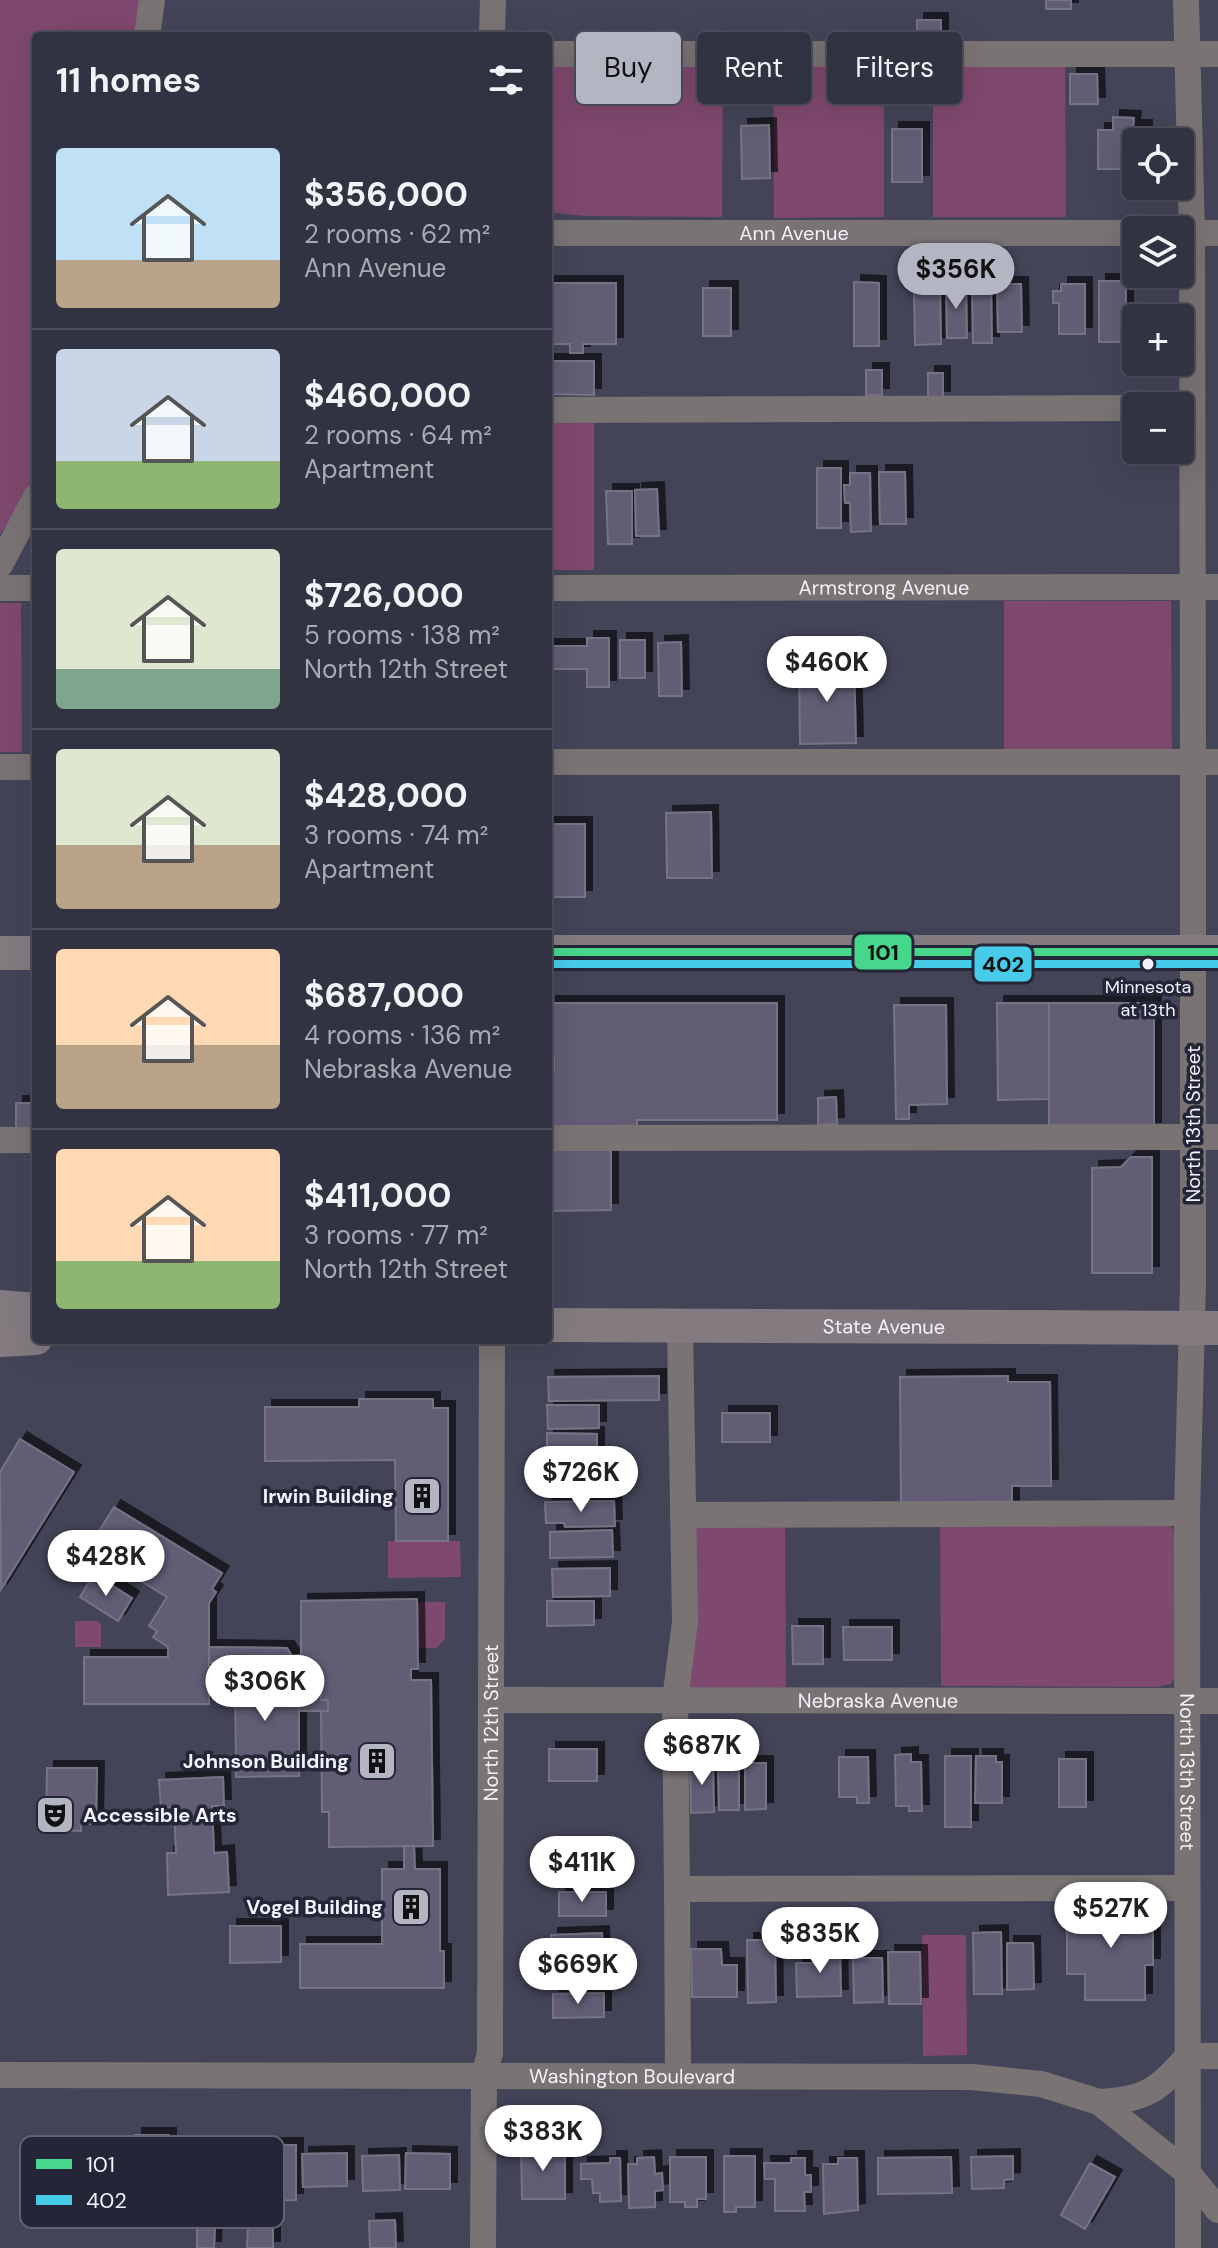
<!DOCTYPE html>
<html lang="en">
<head>
<meta charset="utf-8">
<style>
	:root { --surface:#323342; --page:#3d3f4d; --text:#f1f3f6; --muted:#a8aab2; --line:#4d4e5b; --accent:#b4b5c2 }
	body { margin:0; font-family:"DM Sans",sans-serif; background:var(--page); color:var(--text); height:100vh; display:flex; flex-direction:column; font-size:30px; white-space:nowrap }
	* { box-sizing:border-box; margin:0 }
	p { font-size:26px; color:var(--muted) }
	.icon { flex:none; width:44px; height:44px; fill:none; stroke:currentColor; stroke-width:2; stroke-linecap:round; stroke-linejoin:round }
	.map { position:relative; flex:1; overflow:hidden }
	.drawer { position:absolute; left:32px; top:32px; width:520px; height:1312px; display:flex; flex-direction:column; background:var(--surface); border-radius:8px; box-shadow:0 8px 32px #0002,0 0 0 2px var(--line) }
	.drawer>* { flex:none }
	.guide { position:absolute; left:576px; top:32px; width:522px; height:72px; display:flex; gap:16px }
	.fabs { position:absolute; left:1122px; top:128px; display:grid; gap:16px }
	.fabs a { display:grid; place-items:center; width:72px; height:72px; border-radius:8px; background:var(--surface); box-shadow:0 8px 32px #0002,0 0 0 2px var(--line); font-size:40px }
	.price { position:absolute; translate:-50% -68px; padding:0 18px; border-radius:28px; background:#fff; color:#222; font-size:26px; line-height:52px; filter:drop-shadow(0 2px 4px #0008) }
	.price::after { content:''; position:absolute; left:50%; top:48px; width:24px; height:18px; margin-left:-12px; background:inherit; clip-path:polygon(0 0,100% 0,50% 100%) }
	.price.current { background:var(--accent); color:#111 }
	ul { padding:0; list-style:none }
	li { display:flex; align-items:center; gap:24px; height:200px; padding:0 24px }
	li+li { border-top:2px solid var(--line) }
	li span { display:grid; place-items:center; flex:none; width:224px; height:160px; border-radius:8px; color:#555 }
	li>.icon { margin-inline-start:auto }
	span .icon { width:96px; height:96px; fill:#fffc; stroke-width:1 }
	li b { font-size:34px }
	h2 { display:flex; justify-content:space-between; align-items:center; height:96px; padding:0 24px; font-size:34px }
	.tag { padding:0 28px; border-radius:8px; background:var(--surface); box-shadow:0 8px 32px #0002,0 0 0 2px var(--line); font-size:28px; line-height:72px }
	.tag.current { background:var(--accent); color:#111 }
	.map>svg:first-child { display:block }
	.green { fill:#7f486e }
	.building { fill:#625c75; stroke:#767384; stroke-width:2; filter:url(#shadow) }
	.lines { fill:none; stroke-linecap:round; stroke-linejoin:round }
	.minor { stroke:#797373; stroke-width:26 }
	.major { stroke:#837b7f; stroke-width:34 }
	.bus-1-casing { stroke:#242536; stroke-width:14 }
	.bus-2-casing { stroke:#242536; stroke-width:14 }
	.bus-1 { stroke:#46d78d; stroke-width:8 }
	.bus-2 { stroke:#46cce9; stroke-width:8 }
	.bus-dot { fill:#f1f2fb; stroke:#242536; stroke-width:3 }
	.labels { text-anchor:middle; stroke-width:7; stroke-linejoin:round; paint-order:stroke }
	.bus-label { font-size:18px; fill:#f1f2fb; stroke:#242536 }
	.street-label { font-size:20px; fill:#f1f2fb; stroke:#242536 }
	.poi-label { font-size:20px; font-weight:bold; fill:#f1f2fb; stroke:#242536; text-anchor:end }
	.key { fill:#242536; stroke:#626271; stroke-width:2 }
	.key-label { font-size:22px; fill:#f1f2fb }
	.line-badge { stroke:#242536; stroke-width:3 }
	.pale-badge-label { font-size:22px; text-anchor:middle; font-weight:bold; fill:#111 }
</style>
</head>
<body>
<div class="map">
<svg width="1218" height="2248" viewBox="0 0 1218 2248">
	<defs>
		<filter id="shadow"><feDropShadow dx="7" dy="-7" stdDeviation="0" flood-color="#0009"/></filter>
	</defs>
	<rect width="100%" height="100%" fill="#434458"/>
	<!-- green -->
	<g class="green">
		<polygon points="0,0 140,0 135,36 36,36 36,477 15,515 0,534"/>
		<polygon points="1065,61 1066,217 933,217 933,62"/>
		<polygon points="548,63 723,65 722,217 585,216 548,212"/>
		<polygon points="884,63 884,217 774,218 773,64"/>
		<rect x="548" y="416" width="46" height="154"/>
		<polygon points="1004,601 1171,601 1172,755 1004,755"/>
		<polygon points="0,603 21,603 22,752 0,752"/>
		<polygon points="940,1520 1168,1524 1174,1530 1175,1678 1171,1684 1157,1687 941,1686"/>
		<polygon points="785,1522 786,1687 682,1687 690,1523"/>
		<polygon points="388,1541 460,1541 461,1577 388,1578"/>
		<polygon points="417,1602 445,1602 445,1639 437,1648 417,1648"/>
		<polygon points="75,1621 97,1621 101,1624 101,1647 75,1647"/>
		<polygon points="922,1935 966,1935 967,2055 923,2056"/>
	</g>
	<!-- building -->
	<g class="building">
		<rect x="1046" y="0" width="25" height="9"/>
		<rect x="917" y="20" width="24" height="22"/>
		<polygon points="1070,74 1097,74 1098,104 1070,104"/>
		<polygon points="1113,117 1134,118 1133,127 1145,127 1145,142 1136,142 1136,160 1126,160 1126,169 1098,169 1098,130 1113,130"/>
		<polygon points="769,125 770,178 742,179 741,126"/>
		<rect x="892" y="129" width="30" height="53"/>
		<rect x="1099" y="281" width="27" height="61"/>
		<polygon points="854,282 879,283 879,346 854,346"/>
		<polygon points="548,283 616,283 616,344 583,344 583,353 570,353 570,344 548,344"/>
		<polygon points="946,284 966,284 967,338 947,338"/>
		<polygon points="972,284 991,284 992,343 973,343"/>
		<polygon points="997,284 1021,284 1022,332 998,332"/>
		<polygon points="1061,284 1085,284 1085,334 1059,334 1059,303 1053,303 1053,291 1061,291"/>
		<rect x="703" y="288" width="28" height="48"/>
		<polygon points="914,291 940,291 941,344 915,345"/>
		<polygon points="548,361 594,361 594,395 548,394"/>
		<rect x="866" y="370" width="16" height="25"/>
		<rect x="928" y="373" width="15" height="25"/>
		<rect x="817" y="468" width="24" height="60"/>
		<polygon points="879,472 905,472 906,524 880,524"/>
		<polygon points="850,473 870,473 871,531 851,532 850,503 845,503 844,485 850,485"/>
		<polygon points="657,489 659,536 636,536 635,490"/>
		<polygon points="606,491 632,491 632,544 608,544"/>
		<polygon points="587,638 609,638 609,687 587,687 587,669 548,669 548,646 587,646"/>
		<rect x="620" y="640" width="25" height="38"/>
		<polygon points="681,642 682,696 659,696 658,643"/>
		<polygon points="854,663 856,743 800,744 799,664"/>
		<polygon points="711,812 712,878 667,878 666,813"/>
		<rect x="548" y="824" width="37" height="73"/>
		<polygon points="549,1003 777,1003 777,1120 637,1120 637,1127 548,1127 548,1072 554,1072 554,1057 548,1057"/>
		<polygon points="997,1003 1049,1003 1049,1099 998,1100"/>
		<rect x="1049" y="1003" width="105" height="126"/>
		<polygon points="894,1005 946,1005 947,1104 909,1105 909,1119 896,1119"/>
		<polygon points="35,1084 36,1128 16,1128 16,1103 35,1103"/>
		<polygon points="836,1097 837,1124 818,1125 818,1098"/>
		<polygon points="548,1150 611,1150 611,1210 548,1211"/>
		<polygon points="1131,1157 1152,1157 1152,1273 1092,1273 1092,1168 1121,1167"/>
		<polygon points="659,1376 659,1400 549,1401 548,1377"/>
		<polygon points="1008,1376 1008,1382 1050,1382 1051,1486 1012,1486 1012,1507 901,1508 900,1377"/>
		<polygon points="359,1399 433,1399 433,1408 448,1408 448,1541 396,1541 395,1460 265,1461 265,1407 359,1407"/>
		<polygon points="547,1405 599,1405 599,1428 548,1429"/>
		<rect x="722" y="1413" width="48" height="29"/>
		<polygon points="547,1433 597,1434 597,1464 562,1464 562,1459 547,1459"/>
		<polygon points="20,1439 74,1472 1,1589 0,1472"/>
		<polygon points="596,1470 597,1496 547,1497 546,1471"/>
		<polygon points="614,1501 615,1526 565,1527 564,1523 546,1523 545,1502"/>
		<polygon points="114,1507 222,1573 212,1589 216,1592 209,1603 209,1704 84,1704 84,1657 168,1657 168,1647 153,1637 157,1631 149,1626 167,1597 88,1549"/>
		<polygon points="612,1530 613,1557 550,1558 550,1532"/>
		<polygon points="610,1568 610,1596 553,1597 552,1569"/>
		<polygon points="94,1574 132,1598 118,1621 80,1597"/>
		<polygon points="417,1599 418,1669 411,1669 411,1680 431,1680 433,1846 329,1847 329,1812 322,1812 321,1711 328,1711 328,1700 321,1700 321,1669 301,1669 301,1601"/>
		<polygon points="547,1601 594,1601 594,1625 547,1626"/>
		<polygon points="792,1626 823,1626 823,1664 793,1664"/>
		<polygon points="843,1627 892,1627 892,1660 844,1660"/>
		<polygon points="209,1647 287,1648 292,1656 301,1655 301,1669 321,1669 321,1700 328,1700 328,1711 299,1711 299,1700 292,1700 280,1663 209,1663"/>
		<polygon points="235,1663 280,1663 292,1700 299,1700 299,1776 236,1777"/>
		<rect x="549" y="1749" width="48" height="32"/>
		<polygon points="911,1754 911,1762 921,1762 922,1811 909,1811 909,1806 896,1806 895,1755"/>
		<rect x="945" y="1756" width="26" height="71"/>
		<polygon points="976,1756 996,1756 996,1762 1002,1762 1002,1803 975,1803"/>
		<polygon points="839,1757 868,1757 869,1803 857,1803 857,1797 839,1797"/>
		<rect x="1059" y="1759" width="27" height="48"/>
		<polygon points="690,1762 713,1762 714,1812 691,1813"/>
		<polygon points="745,1763 766,1763 766,1809 745,1810"/>
		<polygon points="739,1765 739,1810 719,1810 718,1766"/>
		<polygon points="47,1768 97,1768 96,1824 81,1824 81,1831 46,1830"/>
		<polygon points="223,1777 224,1806 212,1806 214,1853 227,1852 229,1892 168,1895 167,1853 176,1853 174,1807 161,1808 159,1780"/>
		<polygon points="404,1846 414,1846 415,1869 440,1869 440,1951 444,1951 444,1988 300,1988 300,1944 382,1944 382,1869 404,1869"/>
		<polygon points="585,1849 585,1886 551,1887 550,1850"/>
		<rect x="559" y="1892" width="47" height="24"/>
		<polygon points="1067,1907 1153,1907 1153,1965 1145,1965 1145,2000 1085,2000 1085,1974 1067,1974"/>
		<polygon points="230,1926 281,1926 281,1962 230,1963"/>
		<polygon points="1001,1932 1002,1994 974,1994 973,1933"/>
		<polygon points="602,1933 603,1956 551,1957 551,1935"/>
		<polygon points="747,1940 775,1940 776,2002 748,2003"/>
		<polygon points="1007,1943 1033,1943 1034,1989 1007,1990"/>
		<polygon points="816,1947 840,1947 841,1996 797,1997 796,1963 816,1963"/>
		<polygon points="691,1949 721,1949 722,1965 737,1965 737,1997 692,1997"/>
		<polygon points="888,1952 920,1952 921,2004 889,2004"/>
		<polygon points="853,1958 882,1958 883,2002 854,2003"/>
		<rect x="549" y="1963" width="57" height="24"/>
		<polygon points="604,1993 604,2017 553,2018 553,1994"/>
		<polygon points="135,2135 169,2135 169,2199 120,2196 120,2143 135,2143"/>
		<polygon points="260,2145 296,2145 296,2200 260,2201"/>
		<polygon points="521,2148 565,2148 565,2199 522,2199"/>
		<polygon points="347,2153 347,2186 303,2187 302,2154"/>
		<polygon points="406,2153 450,2154 450,2189 405,2189"/>
		<polygon points="399,2155 400,2190 363,2191 362,2156"/>
		<polygon points="724,2156 755,2156 755,2207 736,2207 736,2212 724,2212"/>
		<polygon points="1013,2156 1013,2179 1004,2180 1004,2188 972,2189 971,2157"/>
		<polygon points="654,2157 655,2174 662,2173 663,2190 655,2191 655,2207 629,2208 628,2164 637,2164 637,2158"/>
		<polygon points="670,2157 706,2157 706,2199 697,2199 697,2207 685,2207 685,2202 670,2202"/>
		<polygon points="951,2157 952,2193 878,2194 878,2158"/>
		<polygon points="610,2158 620,2158 621,2201 600,2202 600,2193 593,2193 592,2179 581,2179 581,2164 610,2163"/>
		<polygon points="791,2158 805,2158 805,2175 811,2175 811,2192 804,2192 805,2211 775,2211 775,2179 765,2179 764,2163 791,2163"/>
		<polygon points="838,2158 857,2158 858,2210 824,2214 823,2164 838,2164"/>
		<polygon points="1090,2163 1115,2177 1085,2229 1061,2215"/>
		<polygon points="395,2220 396,2248 370,2248 369,2221"/>
		<polygon points="248,2224 273,2224 273,2248 247,2248"/>
		<polygon points="197,2226 215,2226 214,2248 197,2248"/>
	</g>
	<g class="lines">
		<!-- minor -->
		<g class="minor">
			<path id="s1" d="M 1186,0 L 1192,233 L 1193,762 L 1193,1282 L 1187,1513 L 1188,2248"/>
			<polyline points="147,36 152,0"/>
			<polyline points="492,36 493,0"/>
			<polyline points="548,54 1218,54"/>
			<path id="s2" d="M 548,233 L 1136,233"/>
			<polyline points="1180,233 1218,233"/>
			<polyline points="548,410 1136,408"/>
			<polyline points="0,565 36,497"/>
			<polyline points="0,588 36,588"/>
			<path id="s3" d="M 548,588 L 1218,587"/>
			<polyline points="548,762 1218,762"/>
			<polyline points="0,767 36,767"/>
			<polyline points="548,1138 1218,1137"/>
			<polyline points="0,1140 36,1140"/>
			<polyline points="680,1325 685,1622 675,1700 677,1889 1187,1888"/>
			<polyline points="683,1515 1187,1513"/>
			<path id="s4" d="M 492,1700 L 1218,1701"/>
			<polyline points="677,1889 678,2075"/>
			<polyline points="1188,2056 1218,2056"/>
			<path id="s5" d="M 0,2075 L 972,2077 L 1041,2084 L 1099,2102 L 1188,2173 L 1218,2210"/>
			<path d="M 1099,2102 C 1145,2100 1159,2090 1188,2056"/>
			<path id="s6" d="M 483,2248 L 484,2076 L 490,2053 L 492,1340"/>
		</g>
		<!-- major -->
		<g class="major">
			<polyline points="548,952 1218,952"/>
			<polyline points="0,953 36,953"/>
			<polyline points="0,1307 36,1310"/>
			<path id="s7" d="M 548,1325 L 1218,1328"/>
			<polyline points="0,1340 36,1338"/>
		</g>
		<!-- bus-1 casing -->
		<g class="bus-1-casing">
			<polyline id="bus-1" points="548,952 1218,952"/>
		</g>
		<!-- bus-2 casing -->
		<g class="bus-2-casing">
			<polyline id="bus-2" points="548,964 1218,964"/>
		</g>
		<!-- bus-1 -->
		<use href="#bus-1" class="bus-1"/>
		<!-- bus-2 -->
		<use href="#bus-2" class="bus-2"/>
	</g>
	<!-- icons -->
	<defs>
		<g id="building-square" transform="scale(2)"><rect x="-9" y="-9" width="18" height="18" rx="4" fill="#b4b5c2" stroke="#242536"/><path d="M-4-6H4V6H1V3H-1V6H-4ZM-2.5-4.3h1.7v1.8h-1.7ZM.8-4.3h1.7v1.8H.8ZM-2.5-1h1.7V.8h-1.7ZM.8-1h1.7V.8H.8Z" fill="#111"/></g>
		<g id="theatre-square" transform="scale(2)"><rect x="-9" y="-9" width="18" height="18" rx="4" fill="#b4b5c2" stroke="#242536"/><path d="M-5-5.5Q0-4 5-5.5V0Q5 5 0 6Q-5 5-5 0ZM-3.3-2.5H-1v1.5H-3.3ZM1-2.5H3.3v1.5H1ZM-2.8 1Q0 5.5 2.8 1Z" fill="#111"/></g>
	</defs>
	<g fill-rule="evenodd">
		<use href="#building-square" x="422" y="1496"/>
		<use href="#building-square" x="377" y="1761"/>
		<use href="#theatre-square" x="55" y="1815"/>
		<use href="#building-square" x="411" y="1907"/>
	</g>
	<!-- markers -->
	<circle class="bus-dot" cx="1148" cy="964" r="7"/>
	<g class="labels">
		<!-- bus labels -->
		<g class="bus-label">
			<text x="1148" y="993">Minnesota<tspan x="1148" dy="23">at 13th</tspan></text>
		</g>
		<!-- street labels -->
		<g class="street-label">
			<text dy="7" stroke="none"><textPath href="#s2" startOffset="246">Ann Avenue</textPath></text>
			<text dy="7" stroke="none"><textPath href="#s3" startOffset="336">Armstrong Avenue</textPath></text>
			<text transform="translate(1193 1124) rotate(-90)" y="7">North 13th Street</text>
			<text dy="7" stroke="none"><textPath href="#s7" startOffset="336">State Avenue</textPath></text>
			<text dy="7" stroke="none"><textPath href="#s4" startOffset="386">Nebraska Avenue</textPath></text>
			<text dy="7" stroke="none"><textPath href="#s6" startOffset="526">North 12th Street</textPath></text>
			<text dy="7" stroke="none"><textPath href="#s1" startOffset="1772">North 13th Street</textPath></text>
			<text dy="7" stroke="none"><textPath href="#s5" startOffset="632">Washington Boulevard</textPath></text>
		</g>
		<!-- poi labels -->
		<g class="poi-label">
			<text x="394" y="1503">Irwin Building</text>
			<text x="349" y="1768">Johnson Building</text>
			<text x="83" y="1822" text-anchor="start">Accessible Arts</text>
			<text x="383" y="1914">Vogel Building</text>
		</g>
	</g>
	<!-- legend -->
	<rect x="20" y="2136" width="264" height="92" rx="12" class="key"/>
	<rect x="36" y="2159" width="36" height="10" fill="#46d78d"/>
	<rect x="36" y="2195" width="36" height="10" fill="#46cce9"/>
	<g class="key-label">
		<text x="86" y="2172">101</text>
		<text x="86" y="2208">402</text>
	</g>
	<g class="line-badge">
		<rect x="853" y="933" width="60" height="38" rx="8" fill="#46d78d"/>
		<rect x="973" y="945" width="60" height="38" rx="8" fill="#46cce9"/>
	</g>
	<g class="pale-badge-label">
		<text x="883" y="960">101</text>
		<text x="1003" y="972">402</text>
	</g>
</svg>
<div class="fabs">
<a><svg class="icon" aria-label="locate" viewBox="0 0 24 24"><circle cx="12" cy="12" r="6"/><path d="M12 2v4M12 18v4M2 12h4M18 12h4"/></svg></a>
<a><svg class="icon" aria-label="layers" viewBox="0 0 24 24"><path d="M12 4l9 5-9 5-9-5zM3 14l9 5 9-5"/></svg></a>
<a>+</a>
<a>−</a>
</div>
<b class="price current" style="left:956px;top:311px">$356K</b>
<b class="price" style="left:827px;top:704px">$460K</b>
<b class="price" style="left:581px;top:1514px">$726K</b>
<b class="price" style="left:106px;top:1598px">$428K</b>
<b class="price" style="left:265px;top:1723px">$306K</b>
<b class="price" style="left:702px;top:1787px">$687K</b>
<b class="price" style="left:582px;top:1904px">$411K</b>
<b class="price" style="left:1111px;top:1950px">$527K</b>
<b class="price" style="left:820px;top:1975px">$835K</b>
<b class="price" style="left:578px;top:2006px">$669K</b>
<b class="price" style="left:543px;top:2173px">$383K</b>
<div class="guide">
<a class="tag current">Buy</a>
<a class="tag">Rent</a>
<a class="tag">Filters</a>
</div>
<section class="drawer">
<h2>11 homes<svg class="icon" aria-label="filters" viewBox="0 0 24 24"><path d="M4 7h16M4 17h16"/><circle cx="9" cy="7" r="2"/><circle cx="15" cy="17" r="2"/></svg></h2>
<ul>
<li><span style="background:linear-gradient(#bfe0f5 70%,#b9a48a 0)"><svg class="icon" aria-label="home" viewBox="0 0 24 24"><path d="M3 11l9-7 9 7M6 9v11h12V9"/></svg></span><div><b>$356,000</b><p>2 rooms · 62 m²</p><p>Ann Avenue</p></div></li>
<li><span style="background:linear-gradient(#c9d6e8 70%,#8fb573 0)"><svg class="icon" aria-label="home" viewBox="0 0 24 24"><path d="M3 11l9-7 9 7M6 9v11h12V9"/></svg></span><div><b>$460,000</b><p>2 rooms · 64 m²</p><p>Apartment</p></div></li>
<li><span style="background:linear-gradient(#dfe7d0 75%,#7fa58c 0)"><svg class="icon" aria-label="home" viewBox="0 0 24 24"><path d="M3 11l9-7 9 7M6 9v11h12V9"/></svg></span><div><b>$726,000</b><p>5 rooms · 138 m²</p><p>North 12th Street</p></div></li>
<li><span style="background:linear-gradient(#dfe7d0 60%,#b9a48a 0)"><svg class="icon" aria-label="home" viewBox="0 0 24 24"><path d="M3 11l9-7 9 7M6 9v11h12V9"/></svg></span><div><b>$428,000</b><p>3 rooms · 74 m²</p><p>Apartment</p></div></li>
<li><span style="background:linear-gradient(#ffd9b3 60%,#b9a48a 0)"><svg class="icon" aria-label="home" viewBox="0 0 24 24"><path d="M3 11l9-7 9 7M6 9v11h12V9"/></svg></span><div><b>$687,000</b><p>4 rooms · 136 m²</p><p>Nebraska Avenue</p></div></li>
<li><span style="background:linear-gradient(#ffd9b3 70%,#8fb573 0)"><svg class="icon" aria-label="home" viewBox="0 0 24 24"><path d="M3 11l9-7 9 7M6 9v11h12V9"/></svg></span><div><b>$411,000</b><p>3 rooms · 77 m²</p><p>North 12th Street</p></div></li>
</ul>
</section>
</div>
</body>
</html>
